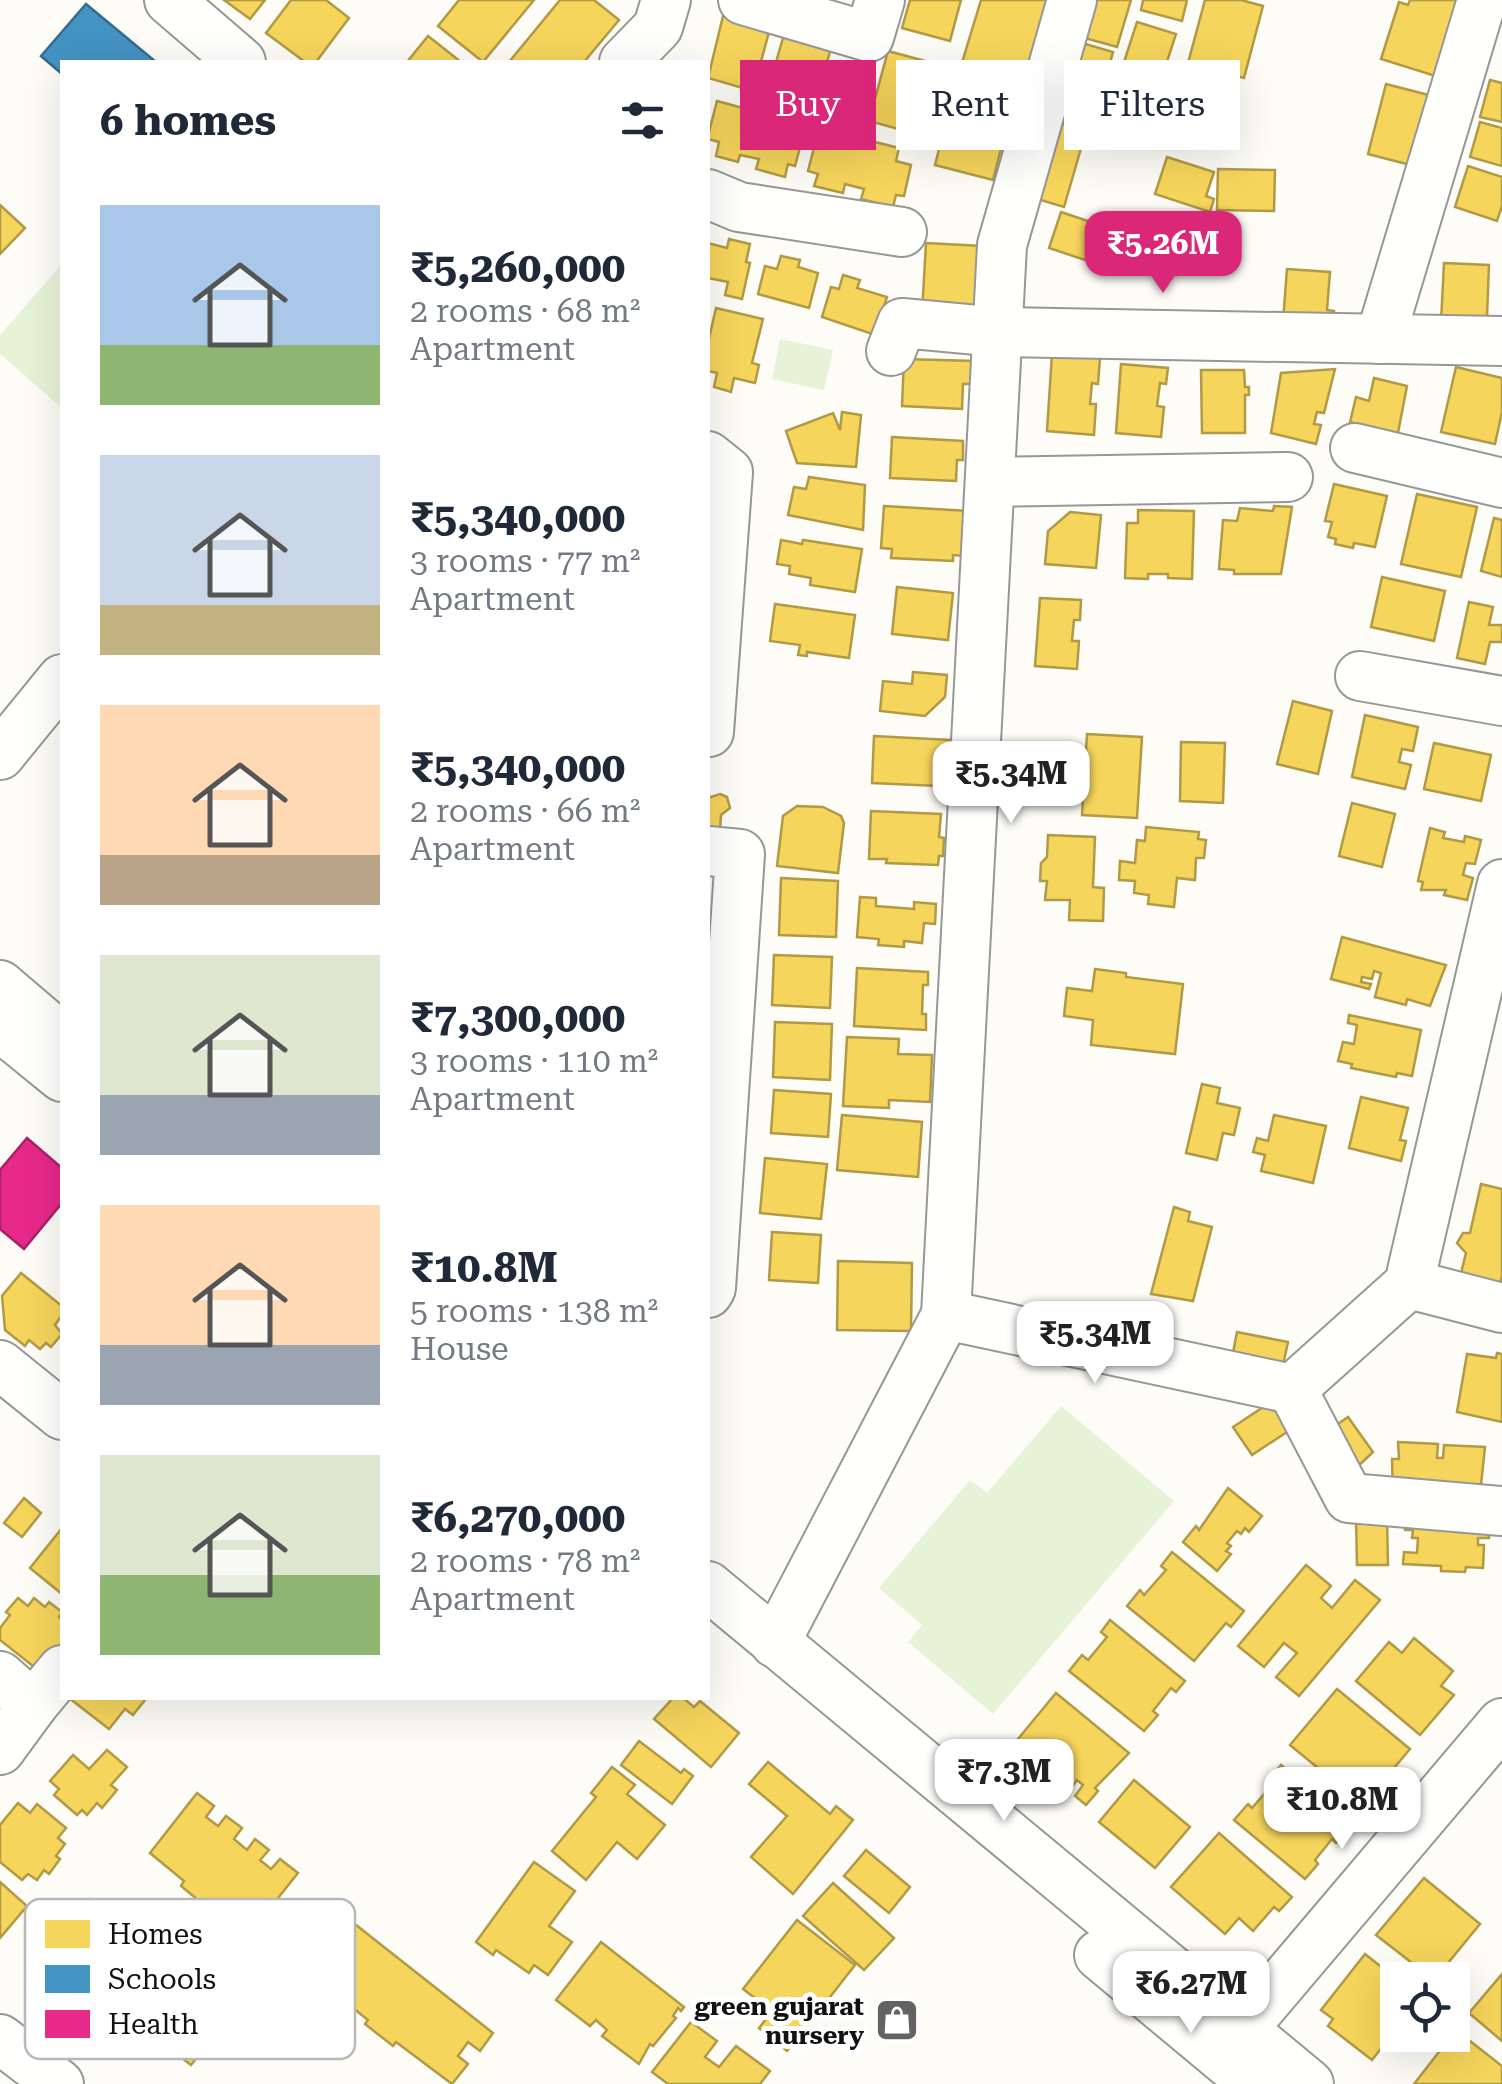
<!DOCTYPE html>
<html lang="en">
<head>
<meta charset="utf-8">
<style>
	:root { --surface:#fff; --page:#f2f2f3; --text:#1f2937; --muted:#747a83; --accent:#db2777 }
	body { margin:0; font-family:"Roboto Serif",serif; background:var(--page); color:var(--text); height:100vh; display:flex; flex-direction:column; font-size:38px; white-space:nowrap }
	* { box-sizing:border-box; margin:0 }
	p { font-size:32px; color:var(--muted) }
	.icon { flex:none; width:55px; height:55px; fill:none; stroke:currentColor; stroke-width:2; stroke-linecap:round; stroke-linejoin:round }
	.map { position:relative; flex:1; overflow:hidden }
	.sheet { position:absolute; left:60px; top:60px; width:650px; height:1640px; display:flex; flex-direction:column; background:var(--surface); border-radius:0px; box-shadow:0 10px 40px #0002 }
	.sheet>* { flex:none }
	.banner { position:absolute; left:740px; top:60px; width:610px; height:90px; display:flex; gap:20px }
	.buttons { position:absolute; left:1380px; top:1962px; display:grid; gap:20px }
	.buttons a { display:grid; place-items:center; width:90px; height:90px; border-radius:0px; background:var(--surface); box-shadow:0 10px 40px #0002; font-size:50px }
	.price { position:absolute; translate:-50% -85px; padding:0 22px; border-radius:20px; background:#fff; color:#222; font-size:32px; line-height:65px; filter:drop-shadow(0 2px 5px #0008) }
	.price::after { content:''; position:absolute; left:50%; top:60px; width:30px; height:22px; margin-left:-15px; background:inherit; clip-path:polygon(0 0,100% 0,50% 100%) }
	.price.selected { background:var(--accent); color:#fff }
	ul { padding:0; list-style:none }
	li { display:flex; align-items:center; gap:30px; height:250px; padding:0 40px }
	li span { display:grid; place-items:center; flex:none; width:280px; height:200px; border-radius:0px; color:#555 }
	li>.icon { margin-inline-start:auto }
	span .icon { width:120px; height:120px; fill:#fffc; stroke-width:1 }
	li b { font-size:42px }
	h2 { display:flex; justify-content:space-between; align-items:center; height:120px; padding:0 40px; font-size:42px }
	.tag { padding:0 35px; border-radius:0px; background:var(--surface); box-shadow:0 10px 40px #0002; font-size:35px; line-height:90px }
	.tag.selected { background:var(--accent); color:#fff }
	.map>svg:first-child { display:block }
	.green { fill:#e7f3d7 }
	.homes { fill:#f6d55c; stroke:#b19a46; stroke-width:2.5 }
	.schools { fill:#4393c3; stroke:#346c8e; stroke-width:2.5 }
	.health { fill:#e7298a; stroke:#a72266; stroke-width:2.5 }
	.lines { fill:none; stroke-linecap:round; stroke-linejoin:round }
	.minor-casing { stroke:#979795; stroke-width:52 }
	.minor { stroke:#fffffe; stroke-width:48 }
	.labels { text-anchor:middle; stroke-width:10; stroke-linejoin:round; paint-order:stroke }
	.poi-label { font-size:25px; font-weight:bold; fill:#111; stroke:#fff; text-anchor:end }
	.key { fill:#fff; stroke:#b8b8b8; stroke-width:2.5 }
	.key-label { font-size:28px; fill:#111 }
</style>
</head>
<body>
<div class="map">
<svg width="1502" height="2084" viewBox="0 0 1502 2084">
	<rect width="100%" height="100%" fill="#fdfcf7"/>
	<!-- green -->
	<g class="green">
		<polygon points="62,264 62,408 0,354 0,335"/>
		<polygon points="780,339 833,350 824,390 772,379"/>
		<polygon points="1061,1406 1174,1501 993,1714 908,1642 922,1625 879,1588 970,1480 987,1493"/>
	</g>
	<!-- homes -->
	<g class="homes">
		<polygon points="224,0 265,0 250,19"/>
		<polygon points="291,0 326,0 349,18 316,62 305,62 266,33"/>
		<polygon points="459,0 534,0 483,62 438,26"/>
		<polygon points="560,0 594,0 619,20 584,62 509,62"/>
		<polygon points="910,0 961,0 950,41 902,28"/>
		<polygon points="981,0 1047,0 1020,95 958,76"/>
		<polygon points="1092,0 1131,0 1117,47 1081,37"/>
		<polygon points="1143,0 1187,0 1182,21 1141,10"/>
		<polygon points="1205,0 1241,0 1263,6 1244,78 1188,63"/>
		<polygon points="1410,0 1466,0 1448,80 1381,59 1399,2 1408,5"/>
		<polygon points="725,8 772,21 753,91 708,78"/>
		<polygon points="1137,22 1176,34 1148,120 1109,108"/>
		<polygon points="786,27 833,41 813,111 766,98"/>
		<polygon points="428,36 461,62 407,62"/>
		<polygon points="1072,40 1113,52 1092,126 1051,113"/>
		<polygon points="888,51 936,64 916,134 869,121"/>
		<polygon points="1490,80 1502,83 1502,122 1480,117"/>
		<polygon points="1386,84 1440,98 1422,168 1368,154"/>
		<polygon points="717,101 806,125 795,166 788,164 785,177 756,169 759,159 740,155 738,162 716,156 719,142 708,139 708,136"/>
		<polygon points="949,110 1007,125 993,180 935,165"/>
		<polygon points="1048,120 1086,131 1064,207 1027,196"/>
		<polygon points="1480,122 1502,128 1502,166 1470,157"/>
		<polygon points="819,128 899,148 896,161 911,165 904,196 896,195 893,207 861,199 864,189 845,184 843,193 814,186 818,174 808,171"/>
		<polygon points="1167,157 1214,172 1206,196 1214,199 1210,212 1155,194"/>
		<polygon points="1468,166 1502,177 1502,206 1497,221 1455,207"/>
		<polygon points="1218,169 1275,170 1274,211 1217,210"/>
		<polygon points="0,205 25,228 0,254"/>
		<polygon points="1061,212 1112,229 1100,265 1049,248"/>
		<polygon points="729,239 750,244 746,262 750,263 742,299 725,295 728,282 708,278 708,243 727,248"/>
		<polygon points="926,243 982,246 977,324 922,313"/>
		<polygon points="781,256 800,260 798,267 818,273 809,308 758,294 765,266 777,269"/>
		<polygon points="1444,263 1489,265 1486,343 1440,341"/>
		<polygon points="1287,269 1330,272 1327,310 1334,311 1331,351 1281,347"/>
		<polygon points="843,275 860,280 857,288 887,297 875,335 822,317 831,287 839,289"/>
		<polygon points="716,308 763,319 752,363 759,365 755,383 734,378 731,392 714,387 717,373 708,371 708,343"/>
		<polygon points="1052,354 1100,358 1098,384 1092,383 1090,404 1096,404 1094,435 1047,431"/>
		<polygon points="904,359 976,361 975,384 963,384 962,409 902,406"/>
		<polygon points="1121,364 1168,368 1166,384 1160,383 1157,406 1164,407 1161,437 1116,433"/>
		<polygon points="1456,367 1502,378 1502,412 1495,444 1441,432"/>
		<polygon points="1335,369 1324,413 1317,412 1314,424 1321,425 1316,444 1271,433 1281,373"/>
		<polygon points="1201,370 1244,370 1245,387 1249,387 1249,395 1245,395 1245,433 1202,433"/>
		<polygon points="1374,378 1407,386 1398,433 1350,422 1356,397 1369,401"/>
		<polygon points="842,412 861,415 856,467 797,463 786,431 833,413 840,430"/>
		<polygon points="892,437 963,441 963,460 957,460 956,481 890,478"/>
		<polygon points="809,477 865,485 863,530 788,515 794,487 806,489"/>
		<polygon points="1334,484 1387,496 1375,547 1354,543 1353,548 1335,544 1336,539 1328,537 1332,522 1325,521"/>
		<polygon points="1417,494 1477,507 1461,577 1401,564"/>
		<polygon points="884,506 968,511 965,556 953,555 953,561 891,558 892,549 881,548"/>
		<polygon points="1274,506 1292,507 1281,574 1234,574 1234,570 1219,569 1223,520 1237,521 1240,508 1273,511"/>
		<polygon points="1138,510 1194,511 1192,579 1168,578 1168,574 1148,574 1148,579 1125,578 1127,523 1138,523"/>
		<polygon points="1070,512 1101,515 1096,568 1045,564 1048,531"/>
		<polygon points="1494,518 1502,520 1502,577 1481,571"/>
		<polygon points="781,540 802,544 803,540 862,549 855,592 810,585 811,578 789,574 790,566 777,564"/>
		<polygon points="1382,577 1445,591 1434,641 1371,627"/>
		<polygon points="897,587 953,593 948,640 892,634"/>
		<polygon points="1040,598 1081,600 1080,620 1074,620 1072,641 1079,641 1077,669 1035,666"/>
		<polygon points="1469,602 1493,607 1489,625 1502,625 1502,642 1490,642 1485,664 1457,658"/>
		<polygon points="775,604 855,615 849,658 807,652 807,656 798,655 800,645 770,641"/>
		<polygon points="913,672 947,675 945,697 925,716 880,711 883,681 912,684"/>
		<polygon points="1293,701 1332,711 1318,774 1277,764"/>
		<polygon points="1365,715 1418,727 1413,751 1402,749 1399,762 1411,765 1405,789 1352,777"/>
		<polygon points="1087,734 1142,737 1137,818 1082,815"/>
		<polygon points="874,736 950,740 950,761 940,761 938,786 872,783"/>
		<polygon points="1181,742 1225,743 1223,803 1180,801"/>
		<polygon points="1434,743 1491,755 1481,801 1424,789"/>
		<polygon points="720,794 727,797 730,808 721,815 720,830 708,829 708,798"/>
		<polygon points="1352,803 1395,814 1382,867 1339,856"/>
		<polygon points="797,806 823,807 841,816 844,823 838,873 777,866 783,816"/>
		<polygon points="871,811 941,814 939,837 944,838 943,856 939,856 938,865 886,863 887,859 869,859"/>
		<polygon points="1146,827 1199,832 1198,839 1206,840 1204,858 1196,858 1195,880 1177,878 1174,907 1148,904 1149,895 1134,893 1135,881 1119,880 1120,861 1135,863 1137,840 1145,841"/>
		<polygon points="1430,828 1445,832 1443,838 1464,842 1465,836 1481,840 1475,864 1466,863 1463,875 1473,878 1467,900 1444,895 1446,890 1421,890 1423,882 1418,881"/>
		<polygon points="1048,835 1095,837 1093,887 1104,888 1103,921 1069,920 1070,900 1045,900 1047,881 1040,881 1041,863 1047,857"/>
		<polygon points="781,878 838,881 836,937 779,935"/>
		<polygon points="860,897 876,898 876,906 914,909 914,902 936,904 935,924 924,923 922,943 904,941 904,947 878,945 879,939 857,937"/>
		<polygon points="1342,937 1446,965 1430,1006 1407,999 1406,1005 1375,997 1381,973 1374,971 1372,979 1362,977 1361,982 1371,984 1369,989 1331,979"/>
		<polygon points="774,955 832,957 830,1008 772,1005"/>
		<polygon points="857,968 928,972 928,985 923,985 922,1014 926,1014 926,1030 854,1026"/>
		<polygon points="1095,969 1126,973 1126,977 1183,984 1175,1054 1091,1045 1093,1020 1064,1016 1067,988 1092,991"/>
		<polygon points="1349,1015 1421,1030 1412,1076 1397,1073 1396,1077 1351,1068 1352,1064 1338,1061 1343,1042 1354,1044 1357,1025 1348,1023"/>
		<polygon points="775,1022 832,1024 830,1080 773,1077"/>
		<polygon points="847,1037 899,1039 898,1054 932,1055 930,1102 889,1100 889,1108 843,1106"/>
		<polygon points="1202,1084 1220,1088 1217,1103 1240,1108 1234,1135 1223,1133 1217,1160 1186,1153"/>
		<polygon points="774,1090 831,1094 828,1137 771,1133"/>
		<polygon points="1361,1097 1408,1108 1400,1140 1406,1141 1401,1161 1349,1148"/>
		<polygon points="842,1115 922,1122 918,1177 837,1170"/>
		<polygon points="1274,1115 1326,1126 1313,1183 1261,1171 1265,1155 1253,1152 1257,1138 1268,1141"/>
		<polygon points="765,1158 827,1164 821,1219 760,1213"/>
		<polygon points="1481,1184 1502,1189 1502,1275 1498,1294 1458,1285 1466,1253 1457,1243 1463,1233 1470,1233"/>
		<polygon points="1174,1207 1190,1212 1188,1221 1212,1227 1193,1301 1151,1294"/>
		<polygon points="772,1232 821,1235 818,1283 769,1280"/>
		<polygon points="838,1261 912,1263 911,1331 837,1330"/>
		<polygon points="21,1273 62,1306 62,1315 55,1325 62,1334 51,1347 46,1343 40,1349 29,1340 25,1346 5,1330 2,1296"/>
		<polygon points="1237,1332 1288,1342 1280,1379 1230,1368"/>
		<polygon points="1497,1353 1502,1354 1502,1422 1457,1412 1467,1354 1496,1358"/>
		<polygon points="1274,1400 1295,1432 1289,1436 1287,1432 1252,1455 1233,1427"/>
		<polygon points="1348,1417 1373,1452 1353,1471 1326,1432"/>
		<polygon points="1398,1442 1438,1444 1437,1458 1443,1458 1444,1445 1485,1447 1480,1494 1393,1497 1392,1459 1399,1459"/>
		<polygon points="1228,1488 1262,1516 1249,1532 1245,1528 1241,1534 1237,1531 1227,1543 1231,1546 1226,1551 1231,1554 1217,1571 1183,1542 1196,1526 1199,1530"/>
		<polygon points="24,1498 41,1513 22,1537 4,1523"/>
		<polygon points="1356,1518 1387,1518 1388,1565 1357,1565"/>
		<polygon points="1405,1523 1489,1526 1489,1538 1478,1538 1478,1545 1484,1545 1483,1568 1466,1567 1465,1572 1441,1571 1441,1566 1403,1564 1404,1552 1417,1553 1418,1538 1412,1538 1413,1530 1405,1530"/>
		<polygon points="62,1528 62,1594 30,1568"/>
		<polygon points="1172,1552 1244,1611 1231,1627 1226,1623 1194,1661 1127,1606 1140,1590 1144,1595 1166,1570 1161,1566"/>
		<polygon points="1306,1565 1331,1586 1321,1598 1332,1608 1355,1580 1380,1600 1299,1696 1276,1677 1297,1653 1284,1643 1264,1667 1238,1646"/>
		<polygon points="18,1598 28,1606 34,1598 45,1607 49,1602 62,1612 59,1617 62,1620 62,1655 38,1670 0,1640 0,1628 10,1615 6,1612"/>
		<polygon points="1110,1620 1185,1681 1176,1692 1171,1688 1153,1711 1158,1715 1144,1731 1069,1671 1082,1655 1088,1660 1107,1637 1101,1632"/>
		<polygon points="1414,1638 1453,1671 1441,1686 1454,1695 1420,1735 1356,1681 1389,1642 1402,1653"/>
		<polygon points="1337,1689 1410,1749 1363,1805 1290,1745"/>
		<polygon points="1056,1693 1129,1753 1095,1788 1098,1791 1086,1805 1075,1796 1083,1785 1077,1780 1069,1791 1013,1745"/>
		<polygon points="69,1698 142,1698 145,1700 133,1715 125,1709 109,1729"/>
		<polygon points="673,1698 683,1698 694,1707 700,1701 739,1733 711,1767 654,1719"/>
		<polygon points="639,1741 681,1773 684,1769 693,1776 672,1804 621,1765"/>
		<polygon points="107,1750 127,1767 111,1785 117,1790 102,1808 97,1803 87,1815 82,1810 77,1815 54,1795 59,1789 50,1781 73,1755 89,1769"/>
		<polygon points="768,1762 830,1814 836,1806 853,1820 793,1894 751,1857 787,1816 749,1784"/>
		<polygon points="1281,1765 1352,1824 1336,1843 1332,1839 1315,1860 1318,1864 1305,1879 1234,1820 1248,1804 1252,1808 1272,1785 1267,1781"/>
		<polygon points="612,1767 635,1785 627,1794 665,1825 637,1859 617,1842 586,1880 552,1851 596,1797 591,1793"/>
		<polygon points="1134,1780 1190,1827 1155,1868 1099,1822"/>
		<polygon points="197,1793 214,1806 206,1817 218,1826 226,1816 242,1828 234,1839 247,1850 255,1839 269,1850 260,1860 271,1869 280,1859 298,1873 250,1933 214,1904 209,1909 181,1886 184,1881 150,1853"/>
		<polygon points="18,1803 30,1813 37,1804 66,1828 58,1838 65,1844 56,1856 60,1859 49,1874 44,1870 37,1880 28,1874 22,1880 0,1862 0,1825"/>
		<polygon points="1219,1833 1292,1897 1279,1911 1274,1907 1253,1931 1239,1918 1225,1934 1171,1887"/>
		<polygon points="866,1850 910,1887 889,1913 844,1876"/>
		<polygon points="534,1862 575,1891 549,1926 572,1942 548,1975 534,1965 529,1973 496,1950 493,1955 476,1942"/>
		<polygon points="1424,1878 1480,1924 1434,1980 1376,1935"/>
		<polygon points="0,1882 27,1906 0,1938"/>
		<polygon points="833,1883 894,1938 864,1970 803,1916"/>
		<polygon points="90,1899 233,2013 220,2029 209,2020 199,2032 210,2041 191,2065 144,2029 164,2004 156,1998 134,2025 104,2001 106,1998 48,1952 69,1925 82,1935 90,1925 77,1915"/>
		<polygon points="797,1920 855,1965 823,2006 807,1994 796,2008 808,2017 813,2011 817,2014 787,2051 759,2028 772,2011 743,1989"/>
		<polygon points="351,1921 493,2033 480,2051 468,2042 458,2056 468,2064 452,2084 396,2042 393,2046 365,2024 368,2020 309,1973 329,1948 337,1954 345,1944 337,1938"/>
		<polygon points="601,1942 684,2007 681,2011 678,2008 673,2016 676,2018 653,2046 650,2044 639,2064 602,2036 607,2030 596,2020 590,2026 556,2000"/>
		<polygon points="1365,1954 1398,1980 1398,2027 1372,2060 1328,2026 1333,2019 1321,2010"/>
		<polygon points="1502,1974 1502,2041 1469,2013"/>
		<polygon points="691,2022 717,2041 705,2057 719,2067 736,2046 770,2071 760,2084 668,2084 652,2072"/>
		<polygon points="1456,2030 1502,2066 1502,2084 1414,2084"/>
	</g>
	<!-- schools -->
	<polygon class="schools" points="86,4 156,62 62,62 62,74 41,56"/>
	<!-- health -->
	<polygon class="health" points="27,1138 62,1168 62,1203 24,1249 0,1229 0,1170"/>
	<g class="lines">
		<!-- minor casing -->
		<g class="minor-casing">
			<g id="minor">
				<polyline points="169,0 241,62"/>
				<polyline points="743,0 869,37 880,0"/>
				<polyline points="624,62 658,27 666,0"/>
				<polyline points="708,194 739,207 902,232"/>
				<polyline points="1380,339 1482,0"/>
				<polyline points="891,351 902,323 999,332 1502,341"/>
				<polyline points="1355,448 1502,483"/>
				<polyline points="708,456 728,472 709,732"/>
				<polyline points="991,482 1288,477"/>
				<polyline points="1360,676 1502,701"/>
				<polyline points="0,755 62,679"/>
				<polyline points="708,851 740,854 711,1288 708,1293"/>
				<polyline points="0,985 62,1038"/>
				<polyline points="3,1029 62,1077"/>
				<polyline points="1409,1284 1502,1308"/>
				<polyline points="946,1315 1002,245 1072,0"/>
				<polyline points="0,1365 62,1415"/>
				<polyline points="1292,1389 1409,1284 1502,884"/>
				<polyline points="708,1586 1309,2084"/>
				<polyline points="775,1643 946,1315 1292,1389 1349,1498 1502,1511"/>
				<polyline points="0,1676 33,1705 0,1750"/>
				<polyline points="33,1705 62,1670"/>
				<polyline points="1099,1955 1254,2084"/>
				<polyline points="0,2039 59,2084"/>
				<polyline points="1223,2058 1241,2031 1502,1723"/>
			</g>
		</g>
		<!-- minor -->
		<use href="#minor" class="minor"/>
	</g>
	<!-- icons -->
	<defs>
		<g id="shop-square" transform="scale(2.25)"><rect x="-9" y="-9" width="18" height="18" rx="4" fill="#646362" stroke="#fff"/><path d="M-5-2.5h2.3a2.7 3.5 0 0 1 5.4 0H5L5.5 6h-11ZM-1.5-2.5h3a1.5 2.3 0 0 0-3 0Z" fill="#fff"/></g>
	</defs>
	<g fill-rule="evenodd">
		<use href="#shop-square" x="897" y="2020"/>
	</g>
	<g class="labels">
		<!-- poi labels -->
		<g class="poi-label">
			<text x="864" y="2015">green gujarat<tspan x="864" dy="29">nursery</tspan></text>
		</g>
	</g>
	<!-- legend -->
	<rect x="25" y="1899" width="330" height="160" rx="15" class="key"/>
	<rect x="45" y="1920" width="45" height="28" fill="#f6d55c"/>
	<rect x="45" y="1965" width="45" height="28" fill="#4393c3"/>
	<rect x="45" y="2010" width="45" height="28" fill="#e7298a"/>
	<g class="key-label">
		<text x="108" y="1944">Homes</text>
		<text x="108" y="1989">Schools</text>
		<text x="108" y="2034">Health</text>
	</g>
</svg>
<div class="buttons">
<a><svg class="icon" aria-label="locate" viewBox="0 0 24 24"><circle cx="12" cy="12" r="6"/><path d="M12 2v4M12 18v4M2 12h4M18 12h4"/></svg></a>
</div>
<b class="price selected" style="left:1163px;top:296px">₹5.26M</b>
<b class="price" style="left:1011px;top:826px">₹5.34M</b>
<b class="price" style="left:1095px;top:1386px">₹5.34M</b>
<b class="price" style="left:1004px;top:1824px">₹7.3M</b>
<b class="price" style="left:1342px;top:1852px">₹10.8M</b>
<b class="price" style="left:1191px;top:2036px">₹6.27M</b>
<div class="banner">
<a class="tag selected">Buy</a>
<a class="tag">Rent</a>
<a class="tag">Filters</a>
</div>
<section class="sheet">
<h2>6 homes<svg class="icon" aria-label="filters" viewBox="0 0 24 24"><path d="M4 7h16M4 17h16"/><circle cx="9" cy="7" r="2"/><circle cx="15" cy="17" r="2"/></svg></h2>
<ul>
<li><span style="background:linear-gradient(#a9c7e8 70%,#8fb573 0)"><svg class="icon" aria-label="home" viewBox="0 0 24 24"><path d="M3 11l9-7 9 7M6 9v11h12V9"/></svg></span><div><b>₹5,260,000</b><p>2 rooms · 68 m²</p><p>Apartment</p></div></li>
<li><span style="background:linear-gradient(#c9d6e8 75%,#c2b280 0)"><svg class="icon" aria-label="home" viewBox="0 0 24 24"><path d="M3 11l9-7 9 7M6 9v11h12V9"/></svg></span><div><b>₹5,340,000</b><p>3 rooms · 77 m²</p><p>Apartment</p></div></li>
<li><span style="background:linear-gradient(#ffd9b3 75%,#b9a48a 0)"><svg class="icon" aria-label="home" viewBox="0 0 24 24"><path d="M3 11l9-7 9 7M6 9v11h12V9"/></svg></span><div><b>₹5,340,000</b><p>2 rooms · 66 m²</p><p>Apartment</p></div></li>
<li><span style="background:linear-gradient(#dfe7d0 70%,#9aa5b1 0)"><svg class="icon" aria-label="home" viewBox="0 0 24 24"><path d="M3 11l9-7 9 7M6 9v11h12V9"/></svg></span><div><b>₹7,300,000</b><p>3 rooms · 110 m²</p><p>Apartment</p></div></li>
<li><span style="background:linear-gradient(#ffd9b3 70%,#9aa5b1 0)"><svg class="icon" aria-label="home" viewBox="0 0 24 24"><path d="M3 11l9-7 9 7M6 9v11h12V9"/></svg></span><div><b>₹10.8M</b><p>5 rooms · 138 m²</p><p>House</p></div></li>
<li><span style="background:linear-gradient(#dfe7d0 60%,#8fb573 0)"><svg class="icon" aria-label="home" viewBox="0 0 24 24"><path d="M3 11l9-7 9 7M6 9v11h12V9"/></svg></span><div><b>₹6,270,000</b><p>2 rooms · 78 m²</p><p>Apartment</p></div></li>
</ul>
</section>
</div>
</body>
</html>
